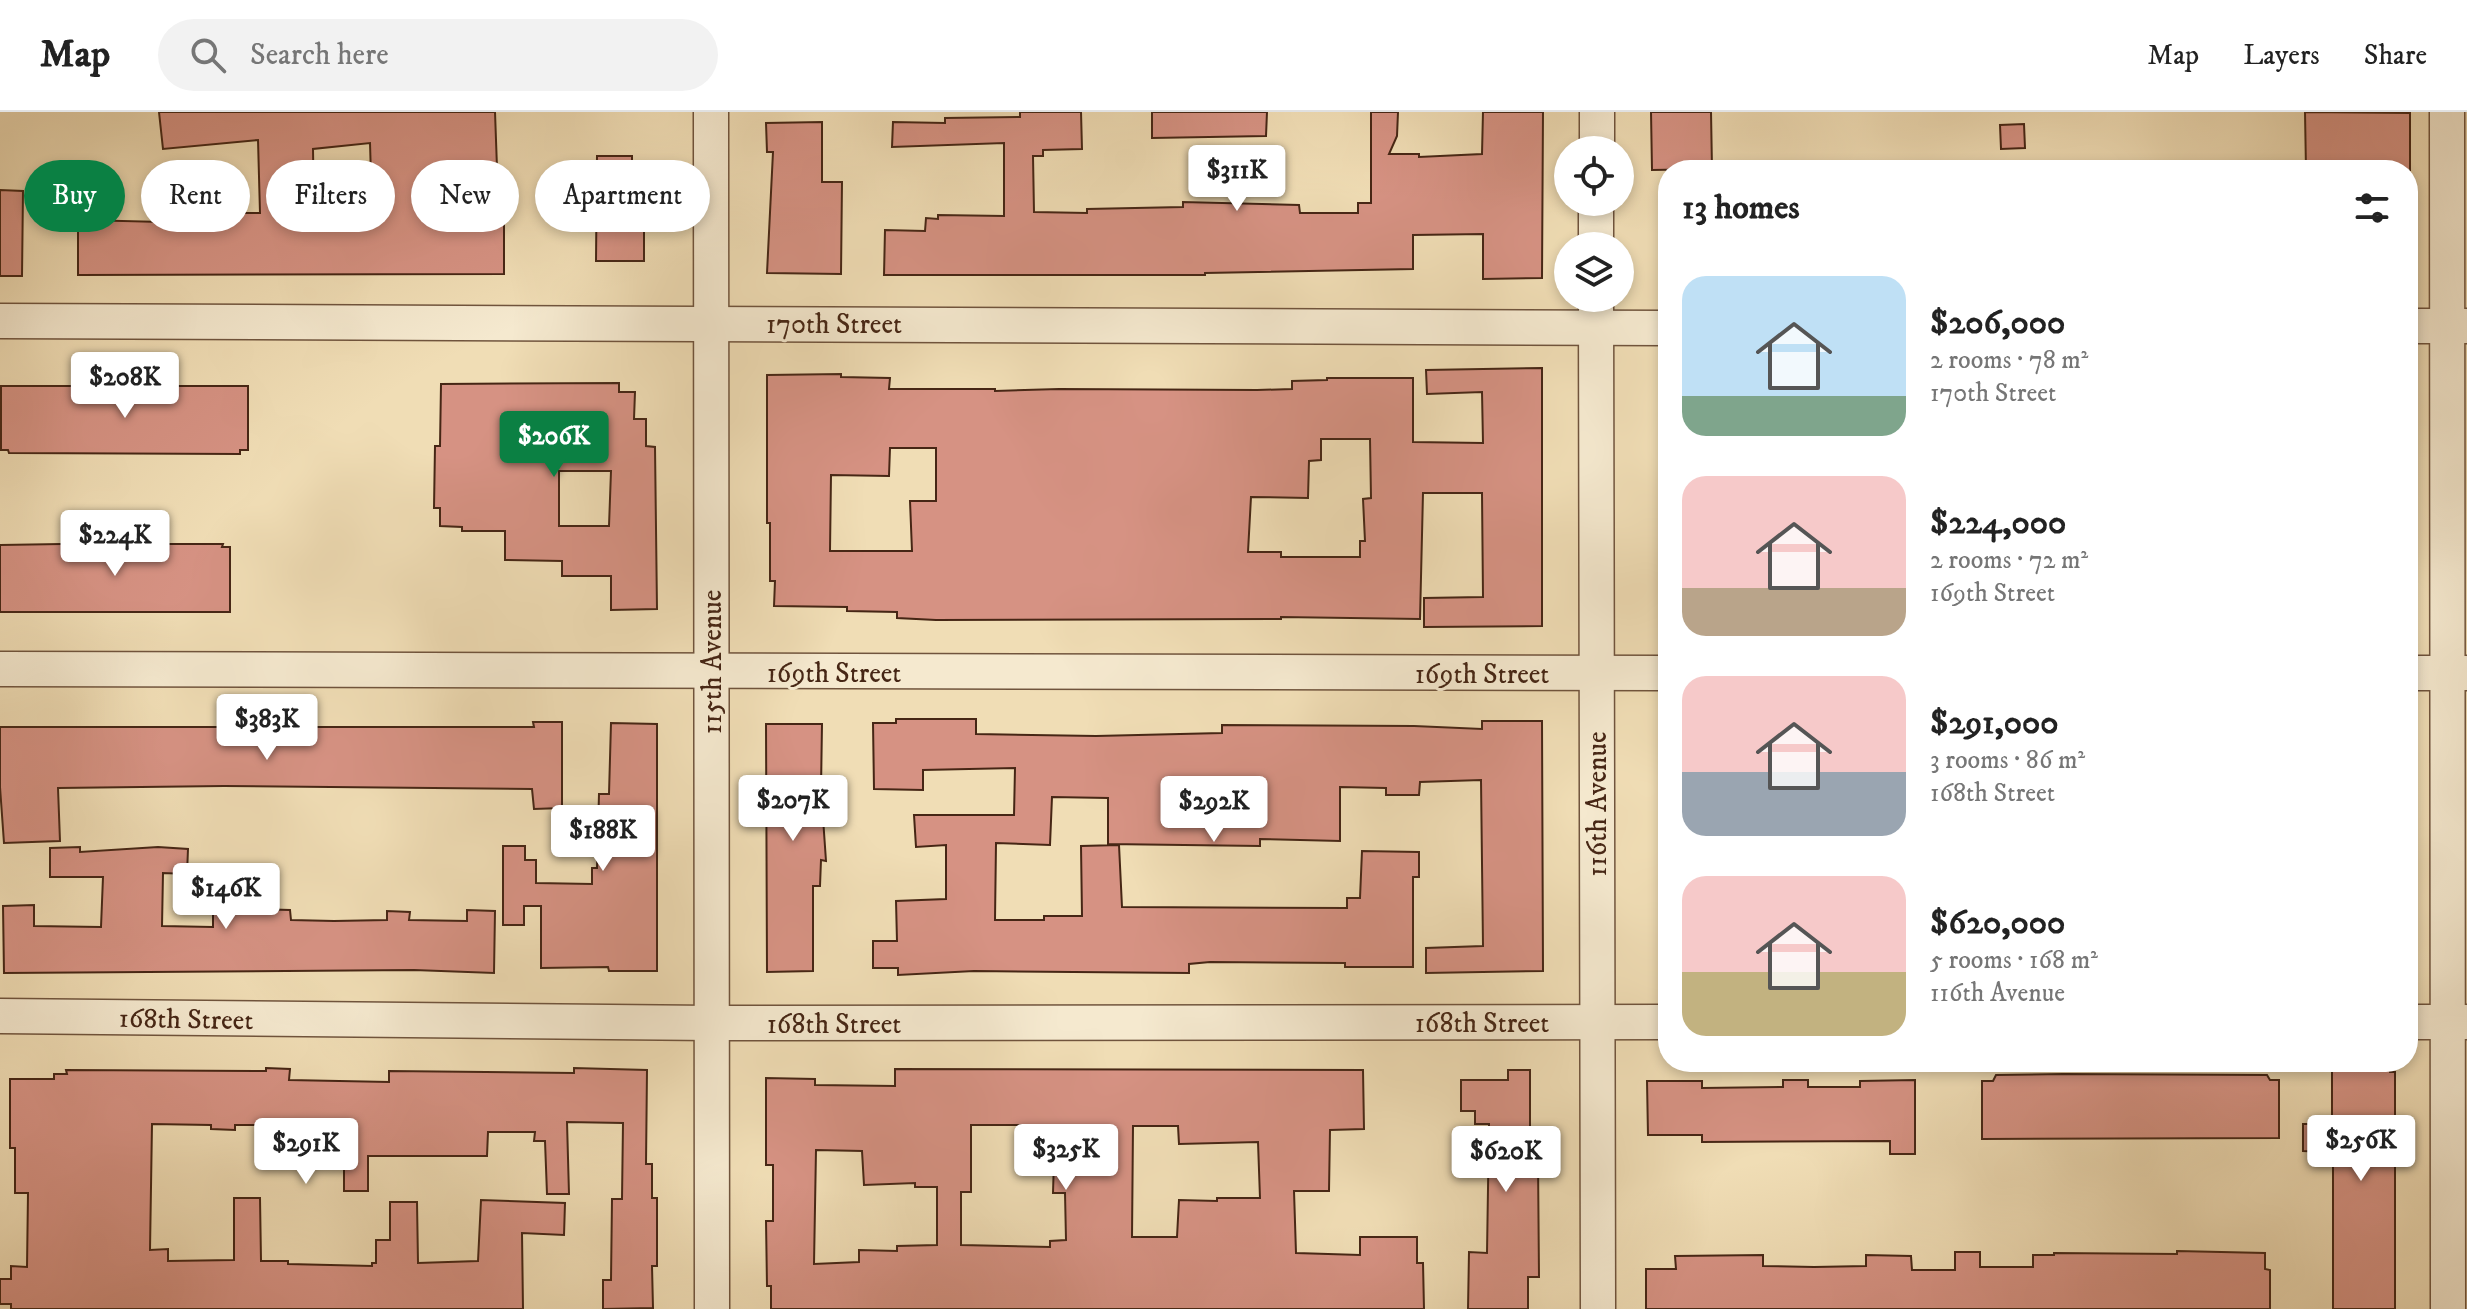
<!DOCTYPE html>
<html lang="en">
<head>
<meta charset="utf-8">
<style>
	:root { --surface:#fff; --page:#f2f2f2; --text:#222; --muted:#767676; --line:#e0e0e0; --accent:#0b8043 }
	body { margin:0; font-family:"IM FELL DW Pica",serif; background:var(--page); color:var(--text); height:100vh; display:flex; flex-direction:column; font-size:30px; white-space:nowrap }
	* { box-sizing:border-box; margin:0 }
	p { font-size:26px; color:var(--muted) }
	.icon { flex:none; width:44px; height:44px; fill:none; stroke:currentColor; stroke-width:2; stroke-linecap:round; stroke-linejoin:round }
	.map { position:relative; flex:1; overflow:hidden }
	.details { position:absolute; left:1658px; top:48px; width:760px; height:912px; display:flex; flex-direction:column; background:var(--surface); border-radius:32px; box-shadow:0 4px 12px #0003 }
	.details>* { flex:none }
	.hud { position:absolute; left:24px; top:48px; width:760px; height:72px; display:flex; gap:16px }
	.tools { position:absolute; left:1554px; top:24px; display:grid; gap:16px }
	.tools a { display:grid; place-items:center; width:80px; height:80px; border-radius:50%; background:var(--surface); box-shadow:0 4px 12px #0003; font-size:40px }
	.price { position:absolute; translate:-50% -68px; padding:0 18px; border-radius:8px; background:#fff; color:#222; font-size:26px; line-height:52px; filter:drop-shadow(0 2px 4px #0008) }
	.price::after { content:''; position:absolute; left:50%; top:48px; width:24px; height:18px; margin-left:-12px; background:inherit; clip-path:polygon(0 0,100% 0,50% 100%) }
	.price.on { background:var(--accent); color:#fff }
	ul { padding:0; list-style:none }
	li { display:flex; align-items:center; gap:24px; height:200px; padding:0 24px }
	li span { display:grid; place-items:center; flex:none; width:224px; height:160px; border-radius:24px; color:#555 }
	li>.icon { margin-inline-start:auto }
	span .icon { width:96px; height:96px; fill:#fffc; stroke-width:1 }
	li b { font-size:34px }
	h2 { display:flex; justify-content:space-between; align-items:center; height:96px; padding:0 24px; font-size:34px }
	.chip { padding:0 28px; border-radius:36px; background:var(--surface); box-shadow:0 4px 12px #0003; font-size:28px; line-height:72px }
	.chip.on { background:var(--accent); color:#fff }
	header { display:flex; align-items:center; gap:48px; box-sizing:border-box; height:112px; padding:0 40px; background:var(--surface); border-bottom:2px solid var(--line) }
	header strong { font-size:38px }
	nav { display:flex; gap:44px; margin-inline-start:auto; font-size:28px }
	.search { width:560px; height:72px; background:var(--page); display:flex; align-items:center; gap:20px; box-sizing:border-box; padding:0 28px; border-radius:44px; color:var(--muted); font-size:30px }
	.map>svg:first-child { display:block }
	.building { fill:#d69283; stroke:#462615; stroke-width:2; fill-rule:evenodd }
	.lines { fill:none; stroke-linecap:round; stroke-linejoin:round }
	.street-casing { stroke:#70543d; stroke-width:37 }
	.street { stroke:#f5e9cf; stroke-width:34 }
	.labels { text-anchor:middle; stroke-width:6; stroke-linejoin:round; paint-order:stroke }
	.street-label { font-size:28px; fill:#462615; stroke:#f5e9cf }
</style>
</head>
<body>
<header>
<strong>Map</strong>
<div class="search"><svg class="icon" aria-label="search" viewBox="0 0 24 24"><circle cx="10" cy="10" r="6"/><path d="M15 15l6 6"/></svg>Search here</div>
<nav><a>Map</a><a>Layers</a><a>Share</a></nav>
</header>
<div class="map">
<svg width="2467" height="1197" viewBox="0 0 2467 1197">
	<rect width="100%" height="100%" fill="#f0ddb5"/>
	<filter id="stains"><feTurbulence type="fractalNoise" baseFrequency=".0025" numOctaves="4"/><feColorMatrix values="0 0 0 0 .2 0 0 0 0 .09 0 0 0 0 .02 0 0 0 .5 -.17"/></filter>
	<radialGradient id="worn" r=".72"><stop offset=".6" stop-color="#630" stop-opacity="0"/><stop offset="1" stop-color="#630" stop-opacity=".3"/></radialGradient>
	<!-- building -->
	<g class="building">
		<path d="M 159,0 L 495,0 L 497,56 L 474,58 L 474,65 L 432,62 L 431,108 L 504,105 L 504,162 L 78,163 L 78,118 L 83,117 L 83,108 L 162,110 L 162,107 L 239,108 L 239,101 L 260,101 L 258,28 L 163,37 ZM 370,31 L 372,98 L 360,99 L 360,102 L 314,102 L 313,37 Z"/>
		<polygon points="1020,0 1081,0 1082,37 1043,38 1043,44 1033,44 1034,100 1087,101 1087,97 1183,95 1183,90 1299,93 1300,101 1358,101 1358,91 1371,91 1371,0 1398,0 1397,24 1389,42 1419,42 1419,45 1482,42 1483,0 1543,0 1542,166 1483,167 1483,122 1413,123 1413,157 1205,161 1205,163 884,163 885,118 925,119 926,106 938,107 938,103 1004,104 1004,31 892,35 893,10 945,11 945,6 1020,5"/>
		<polygon points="1152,0 1267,0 1266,24 1152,26"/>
		<polygon points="1651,0 1711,0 1712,57 1652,58"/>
		<polygon points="2305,0 2410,1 2410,58 2306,58"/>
		<polygon points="822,10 822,70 842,70 841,162 767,161 773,40 767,40 766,11"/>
		<polygon points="2024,12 2025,36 2001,37 2000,13"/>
		<polygon points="597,44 632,44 632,114 644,114 644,149 596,149"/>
		<polygon points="0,78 23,79 22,164 0,164"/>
		<path d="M 1542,256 L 1542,514 L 1424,515 L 1424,486 L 1483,485 L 1482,381 L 1423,381 L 1420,507 L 1281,505 L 1281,507 L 936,508 L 897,506 L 897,500 L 847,499 L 847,495 L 774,494 L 775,469 L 770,469 L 770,411 L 767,411 L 767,263 L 841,262 L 841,265 L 890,266 L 889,277 L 995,277 L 995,279 L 1059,277 L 1257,278 L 1292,277 L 1292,269 L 1327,268 L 1327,266 L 1413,266 L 1413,330 L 1483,331 L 1482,280 L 1427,282 L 1426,258 ZM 1321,327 L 1370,327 L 1371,386 L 1363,387 L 1365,429 L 1360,429 L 1360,445 L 1281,445 L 1281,440 L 1248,440 L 1251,385 L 1308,386 L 1309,349 L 1321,348 ZM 890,336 L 936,336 L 936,389 L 910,389 L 912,439 L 830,439 L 831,363 L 889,364 Z"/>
		<path d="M 619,271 L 619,280 L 635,280 L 634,307 L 646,307 L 646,334 L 655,335 L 657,497 L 611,498 L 611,464 L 562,464 L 562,449 L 505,448 L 505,419 L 462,419 L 462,415 L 440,414 L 440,396 L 434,396 L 435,334 L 440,334 L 441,272 ZM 559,359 L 611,359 L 609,414 L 559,414 Z"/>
		<polygon points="1,274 248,274 248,338 240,338 240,342 9,341 8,338 1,338"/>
		<polygon points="62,432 223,432 222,435 230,435 230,500 0,500 0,433"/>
		<polygon points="896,607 976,607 976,622 1096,624 1222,621 1222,613 1414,614 1482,617 1482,609 1542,609 1543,859 1426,861 1426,836 1483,834 1481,668 1420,670 1419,683 1386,683 1386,676 1340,675 1340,729 1260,727 1260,734 1108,732 1108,686 1052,685 1050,733 996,731 995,808 1044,808 1044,804 1082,804 1081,734 1119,733 1122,795 1347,796 1347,786 1360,786 1362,739 1419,740 1419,765 1413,765 1413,855 1345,855 1345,851 1210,850 1189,852 1189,861 974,859 898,863 898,856 873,856 873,829 897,829 896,789 946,787 946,733 916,735 914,703 1014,703 1015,656 923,658 923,678 874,677 873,611 896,611"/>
		<polygon points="533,610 562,610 562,696 534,697 532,677 224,674 58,676 60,729 4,731 0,675 0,615 534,615"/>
		<polygon points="611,611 657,612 657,859 609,859 608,855 541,856 541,794 524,794 524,813 503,813 503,734 525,734 525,748 536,748 536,771 592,772 592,756 597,756 599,682 609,682"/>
		<polygon points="766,612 822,612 821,677 826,749 821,748 820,774 813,774 813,859 767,860"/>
		<polygon points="80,735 80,740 158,735 188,737 187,762 163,761 162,814 213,815 213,796 290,798 291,808 334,809 387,808 387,799 410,800 409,808 467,809 467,798 495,799 494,861 414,858 4,861 3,794 34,793 34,814 101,815 103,765 50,765 50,736"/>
		<polygon points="2332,950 2390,950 2390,960 2395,960 2395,1197 2333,1197 2333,1040 2303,1039 2303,1012 2332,1012"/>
		<polygon points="266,956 290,957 289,968 389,970 389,959 574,961 574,956 647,958 646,1052 652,1052 652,1086 657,1086 657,1154 652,1154 653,1196 603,1197 603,1168 611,1168 612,1087 622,1087 623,1011 567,1010 569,1082 547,1082 545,1029 534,1029 535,1020 488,1020 487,1044 368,1044 368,1079 344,1079 344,1033 323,1032 323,1017 319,1018 319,1013 235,1013 235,1018 211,1017 211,1013 152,1012 150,1138 168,1137 168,1149 234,1148 234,1086 260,1086 261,1149 288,1149 288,1152 372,1154 372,1151 376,1151 376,1128 390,1128 390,1090 417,1090 418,1151 478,1149 481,1088 565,1091 564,1123 522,1121 523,1197 11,1197 11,1192 0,1192 0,1167 11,1167 11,1154 27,1155 28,1081 15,1081 15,1036 10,1036 10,967 54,967 54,962 67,962 66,958 266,959"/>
		<path d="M 895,957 L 1363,958 L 1364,1017 L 1330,1018 L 1329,1079 L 1294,1079 L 1296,1141 L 1360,1143 L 1360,1125 L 1417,1125 L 1417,1151 L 1423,1151 L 1424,1197 L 771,1197 L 771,1174 L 767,1174 L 766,1109 L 773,1109 L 773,1053 L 766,1053 L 766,966 L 815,967 L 815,973 L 895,974 ZM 971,1013 L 1055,1013 L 1053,1081 L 1065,1081 L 1066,1128 L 1050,1129 L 1050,1135 L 961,1133 L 961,1080 L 971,1080 ZM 1133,1014 L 1178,1014 L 1179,1032 L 1258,1030 L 1260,1086 L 1217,1086 L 1217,1089 L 1179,1088 L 1177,1125 L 1132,1125 ZM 816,1038 L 862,1039 L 864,1073 L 915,1071 L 915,1075 L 937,1075 L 937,1133 L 897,1134 L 897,1139 L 859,1138 L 859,1150 L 814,1152 Z"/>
		<polygon points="1508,958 1530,958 1530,1048 1538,1048 1539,1165 1528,1165 1528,1197 1468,1197 1469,1140 1487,1141 1489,1012 1475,1012 1475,999 1461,999 1461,968 1508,968"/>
		<polygon points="2063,962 2267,963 2270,968 2279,968 2279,1026 1982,1027 1982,969 1993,969 1996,963"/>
		<polygon points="1783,968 1808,968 1808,975 1860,975 1860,969 1915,968 1915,1042 1890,1042 1890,1029 1702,1030 1702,1023 1648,1023 1647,969 1702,969 1702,976 1783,975"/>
		<polygon points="2177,1139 2265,1141 2265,1157 2270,1158 2270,1197 1646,1197 1646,1157 1676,1157 1675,1144 1763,1143 1763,1154 1814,1155 1866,1154 1866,1143 1911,1144 1912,1158 1955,1158 1955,1140 1980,1140 1980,1155 2033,1155 2033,1143 2054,1143 2054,1141 2177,1142"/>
	</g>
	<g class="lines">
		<!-- street casing -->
		<g class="street-casing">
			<g id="street">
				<polyline points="711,0 712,1197"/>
				<polyline points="2447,0 2448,1197"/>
				<polyline points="1597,38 1597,0"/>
				<polyline points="1596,134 1596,90"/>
				<polyline points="1596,186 1598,1197"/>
				<polyline points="0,209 1668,216"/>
				<polyline points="2408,214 2467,214"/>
				<polyline points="0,557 1668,561"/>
				<polyline points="2408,561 2467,561"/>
				<polyline points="0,904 711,911 1668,910"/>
				<polyline points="2408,910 2467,910"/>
			</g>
		</g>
		<!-- street -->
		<use href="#street" class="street"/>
	</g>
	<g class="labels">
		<!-- street labels -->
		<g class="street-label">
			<text x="834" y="221">170th Street</text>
			<text transform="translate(711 550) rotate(-90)" y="10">115th Avenue</text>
			<text x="834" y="570">169th Street</text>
			<text x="1482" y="571">169th Street</text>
			<text transform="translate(1596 692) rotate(-90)" y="10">116th Avenue</text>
			<text transform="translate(186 906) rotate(1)" y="10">168th Street</text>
			<text x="1482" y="920">168th Street</text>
			<text x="834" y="921">168th Street</text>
		</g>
	</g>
	<rect width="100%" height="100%" filter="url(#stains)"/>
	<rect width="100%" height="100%" fill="url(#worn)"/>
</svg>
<div class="tools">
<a><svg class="icon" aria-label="locate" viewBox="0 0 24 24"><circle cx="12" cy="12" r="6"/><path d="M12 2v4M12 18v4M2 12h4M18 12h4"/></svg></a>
<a><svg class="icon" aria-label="layers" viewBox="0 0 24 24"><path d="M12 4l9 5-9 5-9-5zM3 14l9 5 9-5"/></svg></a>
</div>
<b class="price" style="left:1237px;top:101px">$311K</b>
<b class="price" style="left:125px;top:308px">$208K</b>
<b class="price on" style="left:554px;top:367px">$206K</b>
<b class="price" style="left:115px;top:466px">$224K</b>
<b class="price" style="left:267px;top:650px">$383K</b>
<b class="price" style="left:793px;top:731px">$207K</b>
<b class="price" style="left:1214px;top:732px">$292K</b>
<b class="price" style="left:603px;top:761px">$188K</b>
<b class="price" style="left:226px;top:819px">$146K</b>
<b class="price" style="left:2361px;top:1071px">$256K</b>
<b class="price" style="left:306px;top:1074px">$291K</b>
<b class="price" style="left:1066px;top:1080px">$325K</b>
<b class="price" style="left:1506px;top:1082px">$620K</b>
<div class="hud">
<a class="chip on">Buy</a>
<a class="chip">Rent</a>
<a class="chip">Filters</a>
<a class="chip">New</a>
<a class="chip">Apartment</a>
</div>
<section class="details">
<h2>13 homes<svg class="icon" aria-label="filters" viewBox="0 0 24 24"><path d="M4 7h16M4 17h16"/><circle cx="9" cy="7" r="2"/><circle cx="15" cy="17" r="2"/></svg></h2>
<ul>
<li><span style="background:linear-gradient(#bfe0f5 75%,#7fa58c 0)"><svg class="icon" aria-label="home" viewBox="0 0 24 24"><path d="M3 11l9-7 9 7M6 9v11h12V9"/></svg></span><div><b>$206,000</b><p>2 rooms · 78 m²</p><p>170th Street</p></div></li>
<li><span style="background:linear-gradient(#f6c9c9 70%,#b9a48a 0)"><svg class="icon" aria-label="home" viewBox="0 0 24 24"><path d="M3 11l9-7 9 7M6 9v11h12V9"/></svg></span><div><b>$224,000</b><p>2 rooms · 72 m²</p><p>169th Street</p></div></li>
<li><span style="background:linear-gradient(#f6c9c9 60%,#9aa5b1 0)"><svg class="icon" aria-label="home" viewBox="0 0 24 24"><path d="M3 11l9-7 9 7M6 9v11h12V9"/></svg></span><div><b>$291,000</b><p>3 rooms · 86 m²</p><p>168th Street</p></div></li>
<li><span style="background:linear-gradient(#f6c9c9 60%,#c2b280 0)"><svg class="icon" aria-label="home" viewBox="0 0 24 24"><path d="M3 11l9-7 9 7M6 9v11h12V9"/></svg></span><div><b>$620,000</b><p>5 rooms · 168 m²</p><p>116th Avenue</p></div></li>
</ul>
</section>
</div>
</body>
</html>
